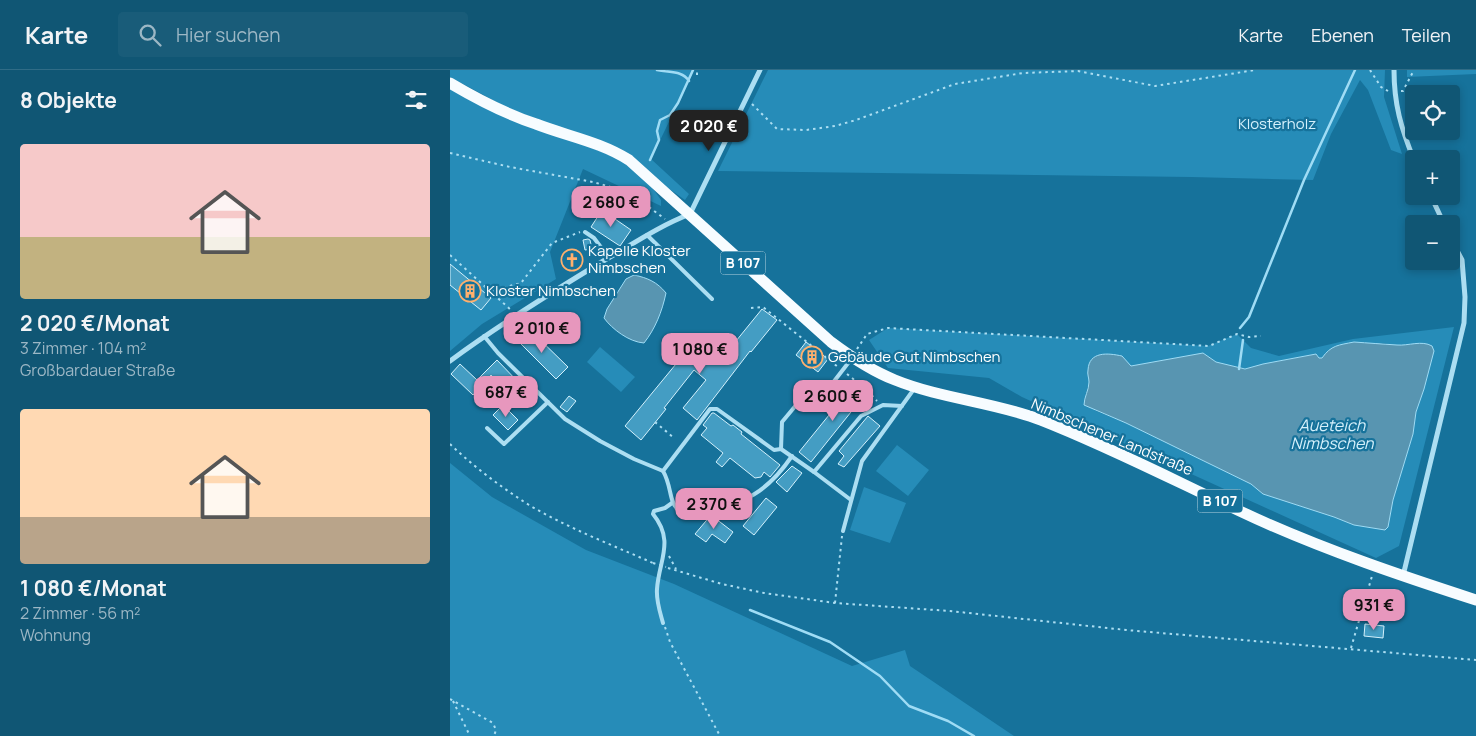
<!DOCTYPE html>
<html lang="de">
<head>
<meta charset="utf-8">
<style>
	:root { --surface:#105674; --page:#195c79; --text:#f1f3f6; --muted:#9cb7c5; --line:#306c86; --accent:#e797bd }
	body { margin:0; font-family:Manrope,sans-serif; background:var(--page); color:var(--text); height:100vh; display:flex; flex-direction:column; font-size:19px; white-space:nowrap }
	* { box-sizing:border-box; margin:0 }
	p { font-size:16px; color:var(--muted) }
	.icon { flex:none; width:28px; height:28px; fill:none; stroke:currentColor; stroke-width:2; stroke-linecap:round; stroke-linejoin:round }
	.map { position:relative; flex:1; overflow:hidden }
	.sheet { display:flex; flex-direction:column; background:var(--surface); width:450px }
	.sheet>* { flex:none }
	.tools { position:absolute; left:955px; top:15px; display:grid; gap:10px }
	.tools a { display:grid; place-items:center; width:55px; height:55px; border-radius:5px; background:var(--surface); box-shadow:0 2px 8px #0003; font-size:25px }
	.price { position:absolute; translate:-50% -42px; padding:0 11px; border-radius:10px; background:var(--accent); color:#111; font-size:16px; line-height:32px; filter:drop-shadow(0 1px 2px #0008) }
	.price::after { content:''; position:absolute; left:50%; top:30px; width:15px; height:11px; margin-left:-8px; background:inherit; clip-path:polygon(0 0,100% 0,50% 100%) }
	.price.selected { background:#222; color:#fff }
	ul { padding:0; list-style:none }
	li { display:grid; align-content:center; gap:10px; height:265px; padding:0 20px }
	li span { display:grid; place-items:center; height:155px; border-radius:5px; color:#555 }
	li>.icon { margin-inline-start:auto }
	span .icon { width:90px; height:90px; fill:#fffc; stroke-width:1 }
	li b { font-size:21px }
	h2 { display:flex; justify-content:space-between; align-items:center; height:60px; padding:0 20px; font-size:21px }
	header { display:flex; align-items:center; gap:30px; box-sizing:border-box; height:70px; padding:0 25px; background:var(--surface); border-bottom:1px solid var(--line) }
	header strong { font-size:24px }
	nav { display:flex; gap:28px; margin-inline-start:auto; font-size:18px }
	.search { width:350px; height:45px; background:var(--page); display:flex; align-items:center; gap:12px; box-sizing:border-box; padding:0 18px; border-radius:5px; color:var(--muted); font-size:19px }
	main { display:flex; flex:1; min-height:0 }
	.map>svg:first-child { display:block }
	.green { fill:#268cb8; fill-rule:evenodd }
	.water { fill:#5895b1; stroke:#9fdcf5 }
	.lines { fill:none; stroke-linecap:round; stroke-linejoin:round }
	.stream { stroke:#9fdcf5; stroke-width:2.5 }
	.building { fill:#449dc3; stroke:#d4f1fc }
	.path { stroke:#acdef2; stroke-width:2; stroke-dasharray:2.5 4; stroke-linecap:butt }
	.lane { stroke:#acdef2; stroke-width:4 }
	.street { stroke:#acdef2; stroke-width:5 }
	.primary { stroke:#f7fcff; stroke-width:11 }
	.path-bridge { stroke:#acdef2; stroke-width:2; stroke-dasharray:2.5 4; stroke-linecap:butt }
	.labels { text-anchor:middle; stroke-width:4.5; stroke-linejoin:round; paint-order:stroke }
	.shield { fill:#16729b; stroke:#b9d5e1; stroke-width:1 }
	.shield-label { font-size:14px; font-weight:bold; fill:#fff }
	.park-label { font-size:15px; fill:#d4f1fc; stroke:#16729b }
	.poi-label { font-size:15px; fill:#fff; stroke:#16729b; text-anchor:start }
	.street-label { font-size:15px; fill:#fff; stroke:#16729b }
	.water-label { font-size:16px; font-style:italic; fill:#d5f0fb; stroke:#16729b }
</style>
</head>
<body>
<header>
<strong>Karte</strong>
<div class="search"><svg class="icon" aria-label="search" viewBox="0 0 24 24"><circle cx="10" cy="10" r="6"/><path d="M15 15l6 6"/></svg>Hier suchen</div>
<nav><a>Karte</a><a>Ebenen</a><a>Teilen</a></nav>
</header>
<main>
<section class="sheet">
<h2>8 Objekte<svg class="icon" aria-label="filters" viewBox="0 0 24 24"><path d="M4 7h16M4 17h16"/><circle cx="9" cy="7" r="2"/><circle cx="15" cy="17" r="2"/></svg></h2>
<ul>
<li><span style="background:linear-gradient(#f6c9c9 60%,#c2b280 0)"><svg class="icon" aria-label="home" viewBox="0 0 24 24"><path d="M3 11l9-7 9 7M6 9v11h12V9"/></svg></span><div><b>2 020 €/Monat</b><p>3 Zimmer · 104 m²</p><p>Großbardauer Straße</p></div></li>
<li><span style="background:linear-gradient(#ffd9b3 70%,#b9a48a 0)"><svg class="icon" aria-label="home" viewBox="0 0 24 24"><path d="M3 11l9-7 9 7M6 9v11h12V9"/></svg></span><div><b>1 080 €/Monat</b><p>2 Zimmer · 56 m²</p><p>Wohnung</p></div></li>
</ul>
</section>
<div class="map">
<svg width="1026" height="666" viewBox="0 0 1026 666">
	<rect width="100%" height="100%" fill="#16729b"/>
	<!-- green -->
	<g class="green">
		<polygon points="0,0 244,0 201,89 239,124 235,130 218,118 182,86 58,38 0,7"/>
		<polygon points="318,0 935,0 934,27 952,84 941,80 918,20 910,10 881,64 863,110 741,107 268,101"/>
		<polygon points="957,0 1026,0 1026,4 957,7"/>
		<polygon points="0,19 171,90 199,113 211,130 211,136 133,99 100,182 106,209 32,254 0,281"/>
		<path d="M 1004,257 L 949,476 L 926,488 L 572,327 L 539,308 L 438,298 L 419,270 L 438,258 L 758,276 L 787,264 L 801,278 L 829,286 L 903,269 ZM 933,273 L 949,276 L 963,274 L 974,319 L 966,342 L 963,364 L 943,430 L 938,457 L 935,460 L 904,455 L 884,447 L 813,424 L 801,414 L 676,353 L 646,341 L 634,330 L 639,313 L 678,295 L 681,296 L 753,283 L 766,292 L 795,299 L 813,294 L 866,284 L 869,288 L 872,288 L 874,286 Z"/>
		<polygon points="150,277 185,307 171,322 137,292"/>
		<polygon points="447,375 479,400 458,426 426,401"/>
		<polygon points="0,393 42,427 136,480 224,514 402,596 455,580 460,596 564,666 0,666"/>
		<polygon points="414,417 456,433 440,473 400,460"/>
	</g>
	<!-- water -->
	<g class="water">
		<path d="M 184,205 C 198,208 207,212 216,223 C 212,242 205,259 194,273 C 179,272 162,259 154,248 L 157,239 L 176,209 Z"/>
		<path d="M 904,272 C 918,273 932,274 947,275 C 958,276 972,270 982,276 L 984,281 L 974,319 L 966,342 L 963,364 L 943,430 L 938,457 L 935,460 L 904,455 L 884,447 L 813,424 L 801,414 L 676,353 L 634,335 C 634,327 639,320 639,312 C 639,308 637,304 638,300 C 639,281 658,283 672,286 L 681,296 L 753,283 L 766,292 L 795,299 L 813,294 L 866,284 L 869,288 L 872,288 C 881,275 889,275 904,272 Z"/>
	</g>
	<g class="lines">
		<!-- stream -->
		<g class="stream">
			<path d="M 207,0 C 219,3 232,0 239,11"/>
			<polyline points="200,90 209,70 207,61 210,50 220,45 228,33 243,0"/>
			<polyline points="790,258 799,247 854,110 905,0"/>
			<polyline points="789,299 793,270"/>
			<polyline points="300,540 380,572 430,606 459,636 498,651 524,666"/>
		</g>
	</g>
	<!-- building -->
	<g class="building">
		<polygon points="249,44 269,54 264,64 245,55"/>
		<polygon points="152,140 181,160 170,176 141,157"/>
		<polygon points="138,169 140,170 142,179 135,180 133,170"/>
		<polygon points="125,182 130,191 118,198 113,189"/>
		<polygon points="0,194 41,228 31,240 0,215"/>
		<polygon points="312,239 327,250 301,282 300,281 247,350 233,338 256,310 244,300 214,338 216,339 191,370 175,356 249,266 273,287"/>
		<polygon points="78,258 118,297 106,309 67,270"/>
		<polygon points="356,272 378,289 368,302 346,285"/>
		<polygon points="47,290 70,314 60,324 41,305 23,325 1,304 10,294 27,310"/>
		<polygon points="405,313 417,322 361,392 349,382"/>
		<polygon points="119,326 126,331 117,342 110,337"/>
		<polygon points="53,335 68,350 58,360 43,345"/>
		<polygon points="262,343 264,343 281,356 283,355 292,362 291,364 330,395 320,407 314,402 311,407 305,408 280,388 272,397 266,392 273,383 251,365 257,358 253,355"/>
		<polygon points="418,346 430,356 394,397 388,394 394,386 389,381"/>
		<polygon points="342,396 352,403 337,422 326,412"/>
		<polygon points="316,428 327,437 304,465 293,456"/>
		<polygon points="261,445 283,462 275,473 262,464 256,472 245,464"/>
		<polygon points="915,554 934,556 933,568 914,566"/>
	</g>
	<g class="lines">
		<!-- path -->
		<g class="path">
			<polyline points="920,0 931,17 938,21"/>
			<polyline points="247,5 247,0"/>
			<polyline points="951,21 953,21 964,0"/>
			<polyline points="302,34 327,59 356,60 385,56 406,50 505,14 573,3 628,1 705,16 805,0"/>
			<polyline points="0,83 60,97 143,112 171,120 184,126 215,149"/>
			<polyline points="0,185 61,240"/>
			<polyline points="41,221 71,213 102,173 130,162"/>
			<polyline points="301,238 313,237 388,297"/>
			<polyline points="407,279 417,264 438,258 759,276 787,264 799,267 811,266"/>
			<polyline points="397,304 418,321 427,331"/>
			<polyline points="205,352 224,368"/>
			<path d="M 0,374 C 24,397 51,417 79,435 C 118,458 162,475 203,493"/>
			<polyline points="219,486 226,499"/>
			<polyline points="218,498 272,514 314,523 385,533 500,541 676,560 1026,590"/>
			<polyline points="385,533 392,466"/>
			<polyline points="215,557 220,572 270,666"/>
			<polyline points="901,578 922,506"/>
			<polyline points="0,629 43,653 46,660 44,666"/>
			<polyline points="3,631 20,666"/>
		</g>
		<!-- lane -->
		<g class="lane">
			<polyline points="135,162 144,168 159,188"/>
			<polyline points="197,165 262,229"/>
			<polyline points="34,266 48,283 115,349 150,371 184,389 213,401 260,339 267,339 324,380 331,379 364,402 401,430"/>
			<polyline points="37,358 54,374 98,332"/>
			<polyline points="331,379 332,352 362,316 375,323 402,288"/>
			<path d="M 213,401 C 226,423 213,447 252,444 C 295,432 316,424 342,386"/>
			<polyline points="364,402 411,346 433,335 452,336"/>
			<polyline points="393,461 412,391 464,319"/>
			<path d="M 213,553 C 210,542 206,531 207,519 C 209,490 225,471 203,444 L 204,441 L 215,438 L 222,433"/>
		</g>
		<!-- street -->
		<g class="street">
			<path d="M 944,0 C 944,34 951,58 964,90"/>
			<polyline points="981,126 994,154"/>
			<path d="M 0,291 C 50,254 102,222 155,190 C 183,174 209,156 240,144 L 310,0"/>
			<polyline points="953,506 1014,253 1015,227 1012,190 1001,169"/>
		</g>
		<!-- primary -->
		<path class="primary" d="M 0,13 C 27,29 56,44 86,54 C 117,66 151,72 179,90 L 381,272 C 401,287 422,301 445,310 C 492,329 544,332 591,350 C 665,379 735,416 807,449 C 878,481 952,506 1026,530"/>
		<!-- path-bridge -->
		<polyline class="path-bridge" points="203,493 216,497"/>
	</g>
	<!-- icons -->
	<defs>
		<g id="church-ring" transform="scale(1.125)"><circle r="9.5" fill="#16729b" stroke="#ffb06d" stroke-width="1.5"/><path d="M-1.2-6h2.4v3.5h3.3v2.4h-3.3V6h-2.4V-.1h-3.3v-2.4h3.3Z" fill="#ffb06d"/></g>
		<g id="building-ring" transform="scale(1.125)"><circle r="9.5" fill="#16729b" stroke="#ffb06d" stroke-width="1.5"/><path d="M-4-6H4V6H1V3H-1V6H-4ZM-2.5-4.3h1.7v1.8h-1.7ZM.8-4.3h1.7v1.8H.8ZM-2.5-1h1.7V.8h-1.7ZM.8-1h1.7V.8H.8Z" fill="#ffb06d"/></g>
	</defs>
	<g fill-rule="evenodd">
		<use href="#church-ring" x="122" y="190"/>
		<use href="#building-ring" x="20" y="221"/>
		<use href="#building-ring" x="362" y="287"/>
	</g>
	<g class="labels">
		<!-- shield labels -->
		<g class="shield">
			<rect x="270.5" y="181.5" width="45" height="23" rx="4"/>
			<rect x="747.5" y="419.5" width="45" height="23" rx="4"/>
		</g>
		<g class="shield-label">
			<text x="293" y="198">B 107</text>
			<text x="770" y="436">B 107</text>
		</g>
		<!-- park labels -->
		<g class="park-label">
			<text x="827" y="59">Klosterholz</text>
		</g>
		<!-- poi labels -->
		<g class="poi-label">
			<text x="138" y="186">Kapelle Kloster<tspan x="138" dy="17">Nimbschen</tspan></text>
			<text x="36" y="226">Kloster Nimbschen</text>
			<text x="378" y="292">Gebäude Gut Nimbschen</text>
		</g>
		<!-- street labels -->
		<g class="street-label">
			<text transform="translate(662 367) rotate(23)" y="5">Nimbschener Landstraße</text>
		</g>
		<!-- water labels -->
		<g class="water-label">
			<text x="882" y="361">Aueteich<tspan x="882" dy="18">Nimbschen</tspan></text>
		</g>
	</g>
</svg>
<div class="tools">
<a><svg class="icon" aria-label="locate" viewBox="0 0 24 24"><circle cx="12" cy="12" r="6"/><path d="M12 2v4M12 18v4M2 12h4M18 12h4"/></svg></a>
<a>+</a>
<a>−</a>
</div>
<b class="price selected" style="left:259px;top:82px">2 020 €</b>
<b class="price" style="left:161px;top:158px">2 680 €</b>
<b class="price" style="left:92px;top:284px">2 010 €</b>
<b class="price" style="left:250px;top:305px">1 080 €</b>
<b class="price" style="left:56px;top:348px">687 €</b>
<b class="price" style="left:383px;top:352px">2 600 €</b>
<b class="price" style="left:264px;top:460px">2 370 €</b>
<b class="price" style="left:924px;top:561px">931 €</b>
</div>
</main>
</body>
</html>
